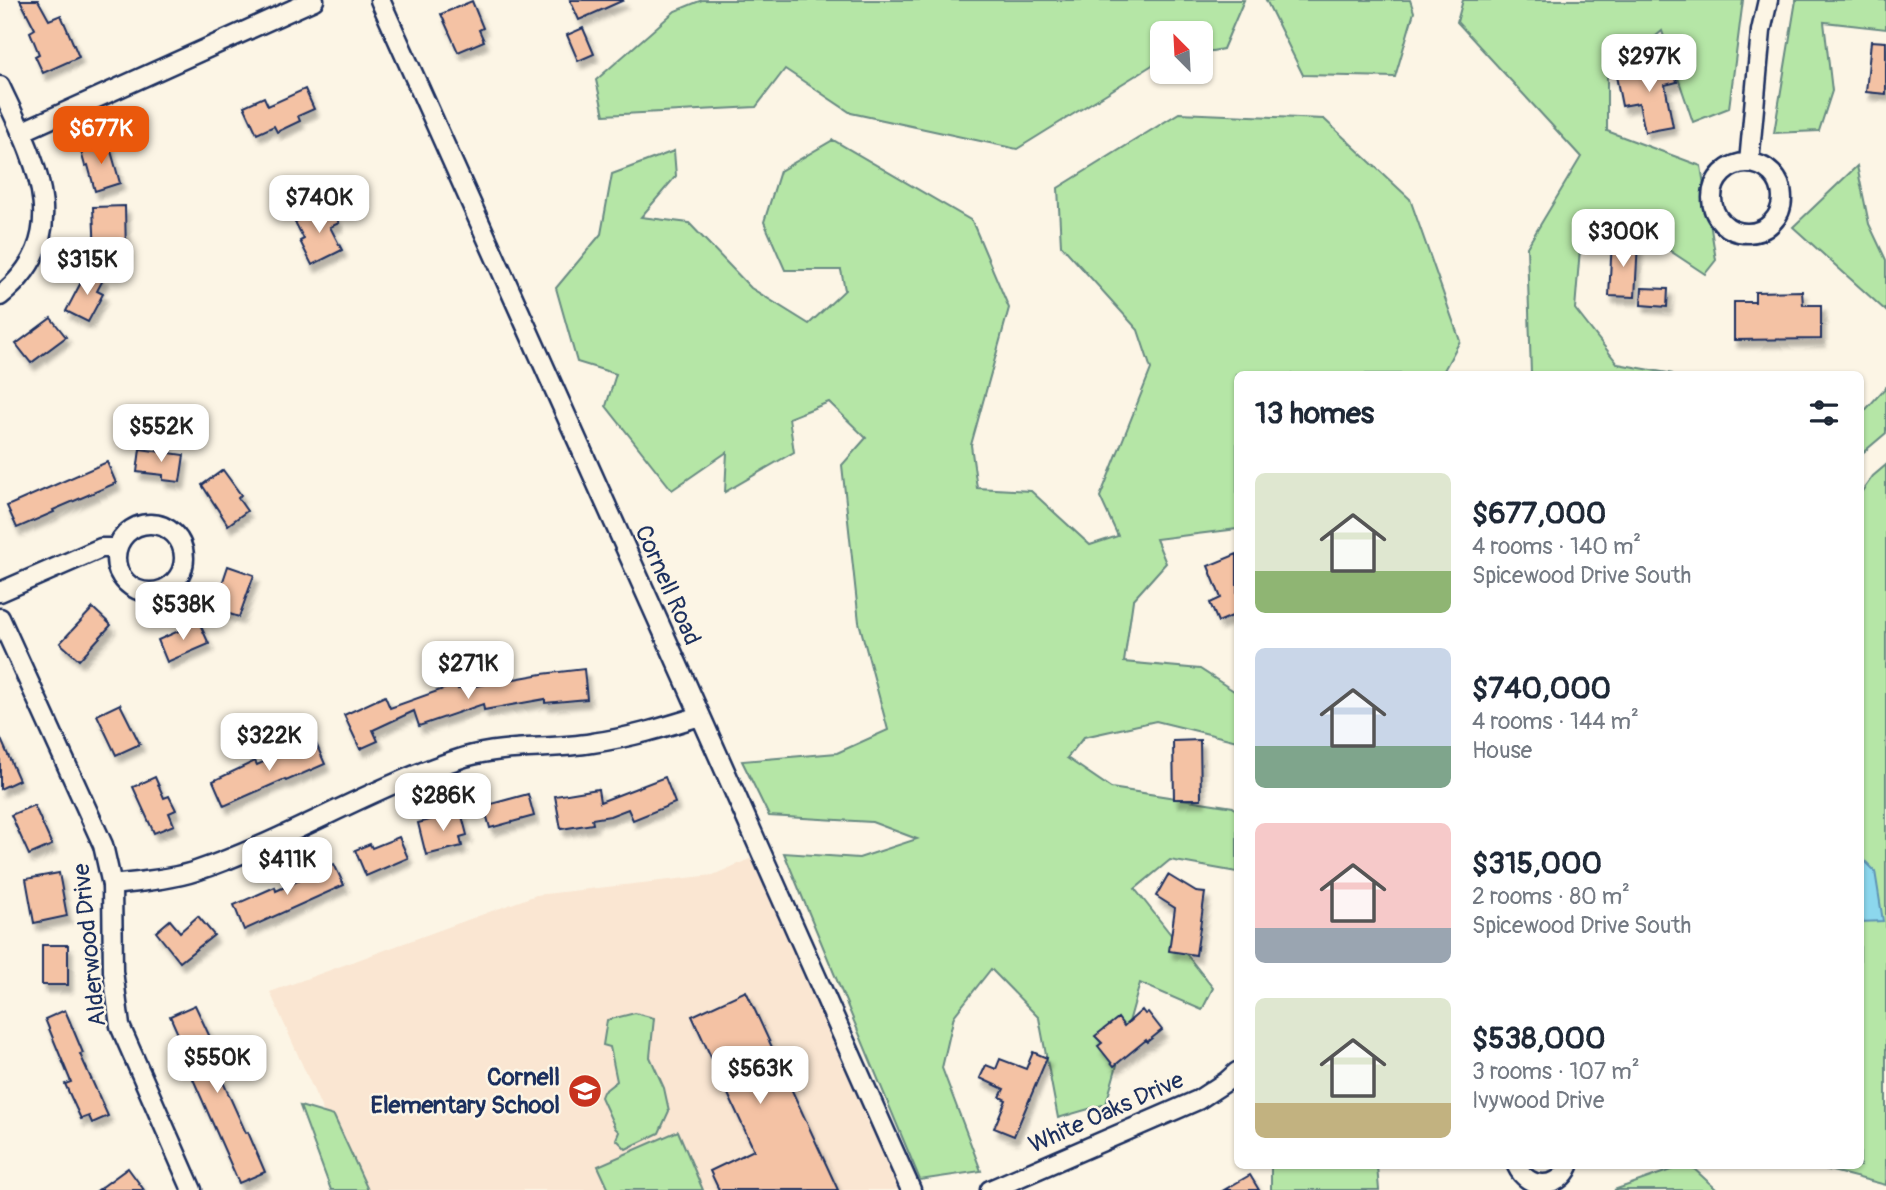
<!DOCTYPE html>
<html lang="en">
<head>
<meta charset="utf-8">
<style>
	:root { --surface:#fff; --page:#f6f6f7; --text:#1f2937; --muted:#747a83; --accent:#ea580c }
	body { margin:0; font-family:Pangolin,sans-serif; background:var(--page); color:var(--text); height:100vh; display:flex; flex-direction:column; font-size:26px; white-space:nowrap }
	* { box-sizing:border-box; margin:0 }
	p { font-size:23px; color:var(--muted) }
	.icon { flex:none; width:38px; height:38px; fill:none; stroke:currentColor; stroke-width:2; stroke-linecap:round; stroke-linejoin:round }
	.map { position:relative; flex:1; overflow:hidden }
	.drawer { position:absolute; left:1234px; top:371px; width:630px; height:798px; display:flex; flex-direction:column; background:var(--surface); border-radius:10px; box-shadow:0 2px 5px #0004 }
	.drawer>* { flex:none }
	.needle { width:46px; rotate:336deg }
	.fabs { position:absolute; left:1150px; top:21px; display:grid; gap:14px }
	.fabs a { display:grid; place-items:center; width:63px; height:63px; border-radius:10px; background:var(--surface); box-shadow:0 2px 5px #0004; font-size:35px }
	.price { position:absolute; translate:-50% -60px; padding:0 16px; border-radius:14px; background:#fff; color:#222; font-size:23px; line-height:46px; filter:drop-shadow(0 2px 4px #0008) }
	.price::after { content:''; position:absolute; left:50%; top:42px; width:21px; height:16px; margin-left:-10px; background:inherit; clip-path:polygon(0 0,100% 0,50% 100%) }
	.price.active { background:var(--accent); color:#fff }
	ul { padding:0; list-style:none }
	li { display:flex; align-items:center; gap:21px; height:175px; padding:0 21px }
	li span { display:grid; place-items:center; flex:none; width:196px; height:140px; border-radius:10px; color:#555 }
	li>.icon { margin-inline-start:auto }
	span .icon { width:84px; height:84px; fill:#fffc; stroke-width:1 }
	li b { font-size:30px }
	h2 { display:flex; justify-content:space-between; align-items:center; height:84px; padding:0 21px; font-size:30px }
	.map>svg:first-child { display:block }
	.built { fill:#fae6d2 }
	.green { fill:#b5e6a6; stroke:#688a82; stroke-width:2 }
	.water { fill:#8cd7ed; stroke:#5f94b4; stroke-width:2 }
	.building { fill:#f4c2a4; stroke:#1b2f5e; stroke-width:2; filter:url(#shadow) }
	.lines { fill:none; stroke-linecap:round; stroke-linejoin:round }
	.minor-casing { stroke:#1b2f5e; stroke-width:23 }
	.minor { stroke:#fcf5e5; stroke-width:18 }
	.labels { text-anchor:middle; stroke-width:5; stroke-linejoin:round; paint-order:stroke }
	.street-label { font-size:24px; fill:#1b2f5e; stroke:#fcf5e5 }
	.poi-label { font-size:24px; font-weight:bold; fill:#1b2f5e; stroke:#fcf5e5; text-anchor:end }
</style>
</head>
<body>
<div class="map">
<svg width="1886" height="1190" viewBox="0 0 1886 1190">
	<defs>
		<filter id="shadow"><feDropShadow dx="4" dy="7" stdDeviation="2" flood-color="#0004"/></filter>
	</defs>
	<rect width="100%" height="100%" fill="#fcf5e5"/>
	<filter id="ink" filterUnits="userSpaceOnUse"><feTurbulence type="fractalNoise" baseFrequency=".0143" numOctaves="2"/><feDisplacementMap in="SourceGraphic" scale="14" xChannelSelector="R" yChannelSelector="G"/><feConvolveMatrix kernelMatrix="1 2 1 2 8 2 1 2 1" color-interpolation-filters="sRGB"/></filter>
	<g filter="url(#ink)">
		<!-- built -->
		<polygon class="built" points="752,858 901,1190 358,1190 270,992 536,895 713,875"/>
		<!-- green -->
		<g class="green">
			<polygon points="702,0 1244,0 1223,49 1201,53 1200,33 1162,33 1162,59 1017,149 851,113 785,69 756,107 604,115 596,80 675,11"/>
			<polygon points="1266,0 1410,0 1414,12 1395,77 1303,75"/>
			<polygon points="1463,0 1743,0 1729,108 1693,122 1662,31 1607,77 1607,131 1701,166 1716,260 1705,274 1628,223 1581,237 1575,309 1618,364 1673,374 1531,374 1527,247 1581,157 1457,22"/>
			<polygon points="1796,0 1886,0 1886,29 1824,22 1832,91 1819,131 1774,133"/>
			<polygon points="1179,113 1324,119 1410,199 1460,341 1442,374 1237,374 1237,529 1156,539 1166,563 1133,600 1124,662 1200,669 1237,693 1237,741 1156,721 1084,737 1067,758 1111,788 1233,807 1237,812 1237,872 1170,860 1135,889 1213,988 1202,1010 1140,983 1106,1104 1058,1118 1039,1018 991,969 954,1016 942,1068 981,1171 920,1180 784,853 859,858 917,839 872,822 769,816 742,761 837,753 888,730 859,622 842,465 866,438 829,402 789,418 794,452 725,492 727,452 672,490 606,406 616,374 577,362 556,288 601,234 612,174 674,151 676,176 641,217 689,223 751,288 809,324 845,290 841,270 785,270 764,222 780,171 833,140 972,221 1009,308 971,445 977,488 1031,491 1090,545 1118,536 1100,497 1151,369 1138,330 1061,245 1058,188"/>
			<polygon points="1857,166 1869,224 1886,260 1886,311 1793,227"/>
			<polygon points="1886,387 1886,433 1860,455 1860,416"/>
			<polygon points="1886,465 1886,1185 1813,1166 1860,1166 1860,494 1873,476"/>
			<polygon points="635,1013 654,1018 650,1057 664,1088 669,1111 659,1133 626,1149 616,1139 619,1132 615,1128 601,1097 603,1092 617,1081 610,1047 603,1045 607,1020"/>
			<polygon points="300,1106 334,1116 368,1190 331,1190"/>
			<polygon points="678,1131 703,1190 609,1190 598,1166"/>
			<polygon points="1271,1166 1377,1166 1379,1190 1271,1190"/>
			<polygon points="1682,1166 1691,1166 1717,1190 1614,1190"/>
		</g>
		<!-- water -->
		<polygon class="water" points="1860,856 1875,871 1883,921 1860,922"/>
		<!-- building -->
		<g class="building">
			<polygon points="20,0 38,0 49,20 61,15 79,57 43,73 35,56 39,54 30,32 35,29"/>
			<polygon points="570,0 624,0 579,20"/>
			<polygon points="472,1 483,28 479,30 484,41 458,52 441,14"/>
			<polygon points="583,28 594,54 578,61 567,35"/>
			<polygon points="1871,41 1886,42 1886,94 1866,92"/>
			<polygon points="1673,62 1677,82 1665,85 1673,127 1645,132 1639,103 1622,106 1616,76 1648,70 1647,67"/>
			<polygon points="305,89 314,109 298,116 300,121 277,132 274,126 257,134 244,106 264,97 268,106"/>
			<polygon points="97,143 99,147 109,144 120,183 95,191 88,165 85,166 80,148"/>
			<polygon points="330,205 339,223 330,227 342,250 312,265 300,241 304,239 295,222"/>
			<polygon points="125,206 126,255 95,256 93,207"/>
			<polygon points="1612,240 1638,242 1635,297 1609,296"/>
			<polygon points="88,269 104,278 97,291 103,294 88,322 66,311"/>
			<polygon points="1642,288 1668,289 1667,307 1641,305"/>
			<polygon points="1802,291 1803,305 1821,305 1821,339 1734,340 1734,302 1755,302 1755,292"/>
			<polygon points="51,318 66,337 31,363 16,344"/>
			<polygon points="140,449 184,455 180,482 163,480 163,475 137,472"/>
			<polygon points="107,462 116,483 53,510 54,512 17,528 7,506"/>
			<polygon points="223,470 241,495 238,498 247,511 228,525 202,485"/>
			<polygon points="1237,554 1237,614 1218,622 1210,603 1221,598 1208,566"/>
			<polygon points="228,566 254,575 239,617 217,610 226,585 222,584"/>
			<polygon points="93,608 111,625 79,660 60,643"/>
			<polygon points="199,622 209,644 167,662 158,640"/>
			<polygon points="584,669 587,699 545,703 545,699 484,710 483,704 419,726 414,711 373,730 378,741 360,749 344,715 385,696 390,708 457,684 458,689 542,674"/>
			<polygon points="120,704 140,744 116,755 97,715"/>
			<polygon points="0,737 19,780 0,789"/>
			<polygon points="314,739 325,764 286,781 285,779 224,806 213,781 255,761 257,765"/>
			<polygon points="1200,740 1201,799 1174,799 1173,741"/>
			<polygon points="155,777 164,798 169,796 176,810 169,813 174,825 154,833 133,787"/>
			<polygon points="665,777 675,803 633,820 628,809 610,816 592,819 593,824 561,829 555,796 598,789 600,802"/>
			<polygon points="528,794 534,816 490,828 484,806"/>
			<polygon points="34,805 52,845 29,855 11,815"/>
			<polygon points="461,812 467,835 460,837 462,846 426,855 418,823"/>
			<polygon points="399,837 408,858 366,876 355,850 370,844 372,848"/>
			<polygon points="334,864 344,885 244,930 234,905 275,887 276,891"/>
			<polygon points="59,873 67,916 34,923 26,879"/>
			<polygon points="1168,875 1196,892 1205,893 1196,955 1169,951 1175,908 1156,896"/>
			<polygon points="198,916 214,935 180,962 156,932 170,920 180,932"/>
			<rect x="42" y="945" width="26" height="40"/>
			<polygon points="746,991 838,1190 719,1190 710,1171 754,1150 692,1016"/>
			<polygon points="195,1005 215,1048 209,1051 246,1133 248,1132 265,1172 239,1183 193,1079 197,1077 170,1016"/>
			<polygon points="65,1010 83,1053 80,1054 108,1116 92,1123 89,1116 81,1119 65,1084 71,1082 45,1019"/>
			<polygon points="1142,1010 1145,1014 1148,1012 1162,1030 1147,1042 1146,1040 1114,1066 1098,1046 1102,1043 1095,1036 1118,1018 1124,1026"/>
			<polygon points="1033,1052 1047,1058 1014,1136 994,1128 1006,1100 1000,1097 1004,1089 980,1078 986,1065 996,1069 1000,1059 1026,1069"/>
			<polygon points="128,1168 144,1190 98,1190"/>
			<polygon points="1250,1175 1259,1190 1224,1190"/>
		</g>
		<g class="lines">
			<!-- minor casing -->
			<g class="minor-casing">
				<g id="minor">
					<polyline points="380,0 686,683 911,1190"/>
					<path d="M 0,86 C 33,157 78,234 0,296"/>
					<polyline points="21,132 314,0"/>
					<circle cx="1747" cy="198" r="35"/>
					<polyline points="1749,163 1761,31 1768,0"/>
					<circle cx="150" cy="558" r="34"/>
					<polyline points="0,592 101,548 117,548"/>
					<polyline points="0,618 103,845 112,885 113,971 120,1026 192,1190"/>
					<path d="M 112,885 C 137,882 173,879 196,871 C 288,840 372,786 465,757 C 506,745 551,750 592,743 C 629,738 665,727 700,716"/>
					<path d="M 1517,1166 C 1528,1190 1559,1190 1569,1166"/>
					<polyline points="990,1190 1198,1100 1227,1081 1237,1072"/>
				</g>
			</g>
			<!-- minor -->
			<use href="#minor" class="minor"/>
		</g>
	</g>
	<!-- icons -->
	<defs>
		<g id="school-disc" transform="scale(1.75)"><circle r="9.5" fill="#c8321e" stroke="#fcf5e5"/><path d="M0-5L7-2L0 1L-7-2ZM-4 1L0 2.5L4 1V4Q0 6-4 4Z" fill="#fff"/></g>
	</defs>
	<g fill-rule="evenodd">
		<use href="#school-disc" x="585" y="1091"/>
	</g>
	<g class="labels">
		<!-- street labels -->
		<g class="street-label">
			<text transform="translate(668 585) rotate(66)" y="8">Cornell Road</text>
			<text transform="translate(89 945) rotate(-96)" y="8">Alderwood Drive</text>
			<text transform="translate(1106 1112) rotate(-24)" y="8">White Oaks Drive</text>
		</g>
		<!-- poi labels -->
		<g class="poi-label">
			<text x="560" y="1085">Cornell<tspan x="560" dy="28">Elementary School</tspan></text>
		</g>
	</g>
</svg>
<div class="fabs">
<a><svg class="needle" viewBox="-14 -14 28 28"><path d="M0-13l5 13h-10z" fill="#e53935"/><path d="M0 13l5-13h-10z" fill="#747a83"/></svg></a>
</div>
<b class="price" style="left:1649px;top:94px">$297K</b>
<b class="price active" style="left:101px;top:166px">$677K</b>
<b class="price" style="left:319px;top:235px">$740K</b>
<b class="price" style="left:1623px;top:269px">$300K</b>
<b class="price" style="left:87px;top:297px">$315K</b>
<b class="price" style="left:161px;top:464px">$552K</b>
<b class="price" style="left:183px;top:642px">$538K</b>
<b class="price" style="left:468px;top:701px">$271K</b>
<b class="price" style="left:269px;top:773px">$322K</b>
<b class="price" style="left:443px;top:833px">$286K</b>
<b class="price" style="left:287px;top:897px">$411K</b>
<b class="price" style="left:217px;top:1095px">$550K</b>
<b class="price" style="left:760px;top:1106px">$563K</b>
<section class="drawer">
<h2>13 homes<svg class="icon" aria-label="filters" viewBox="0 0 24 24"><path d="M4 7h16M4 17h16"/><circle cx="9" cy="7" r="2"/><circle cx="15" cy="17" r="2"/></svg></h2>
<ul>
<li><span style="background:linear-gradient(#dfe7d0 70%,#8fb573 0)"><svg class="icon" aria-label="home" viewBox="0 0 24 24"><path d="M3 11l9-7 9 7M6 9v11h12V9"/></svg></span><div><b>$677,000</b><p>4 rooms · 140 m²</p><p>Spicewood Drive South</p></div></li>
<li><span style="background:linear-gradient(#c9d6e8 70%,#7fa58c 0)"><svg class="icon" aria-label="home" viewBox="0 0 24 24"><path d="M3 11l9-7 9 7M6 9v11h12V9"/></svg></span><div><b>$740,000</b><p>4 rooms · 144 m²</p><p>House</p></div></li>
<li><span style="background:linear-gradient(#f6c9c9 75%,#9aa5b1 0)"><svg class="icon" aria-label="home" viewBox="0 0 24 24"><path d="M3 11l9-7 9 7M6 9v11h12V9"/></svg></span><div><b>$315,000</b><p>2 rooms · 80 m²</p><p>Spicewood Drive South</p></div></li>
<li><span style="background:linear-gradient(#dfe7d0 75%,#c2b280 0)"><svg class="icon" aria-label="home" viewBox="0 0 24 24"><path d="M3 11l9-7 9 7M6 9v11h12V9"/></svg></span><div><b>$538,000</b><p>3 rooms · 107 m²</p><p>Ivywood Drive</p></div></li>
</ul>
</section>
</div>
</body>
</html>
